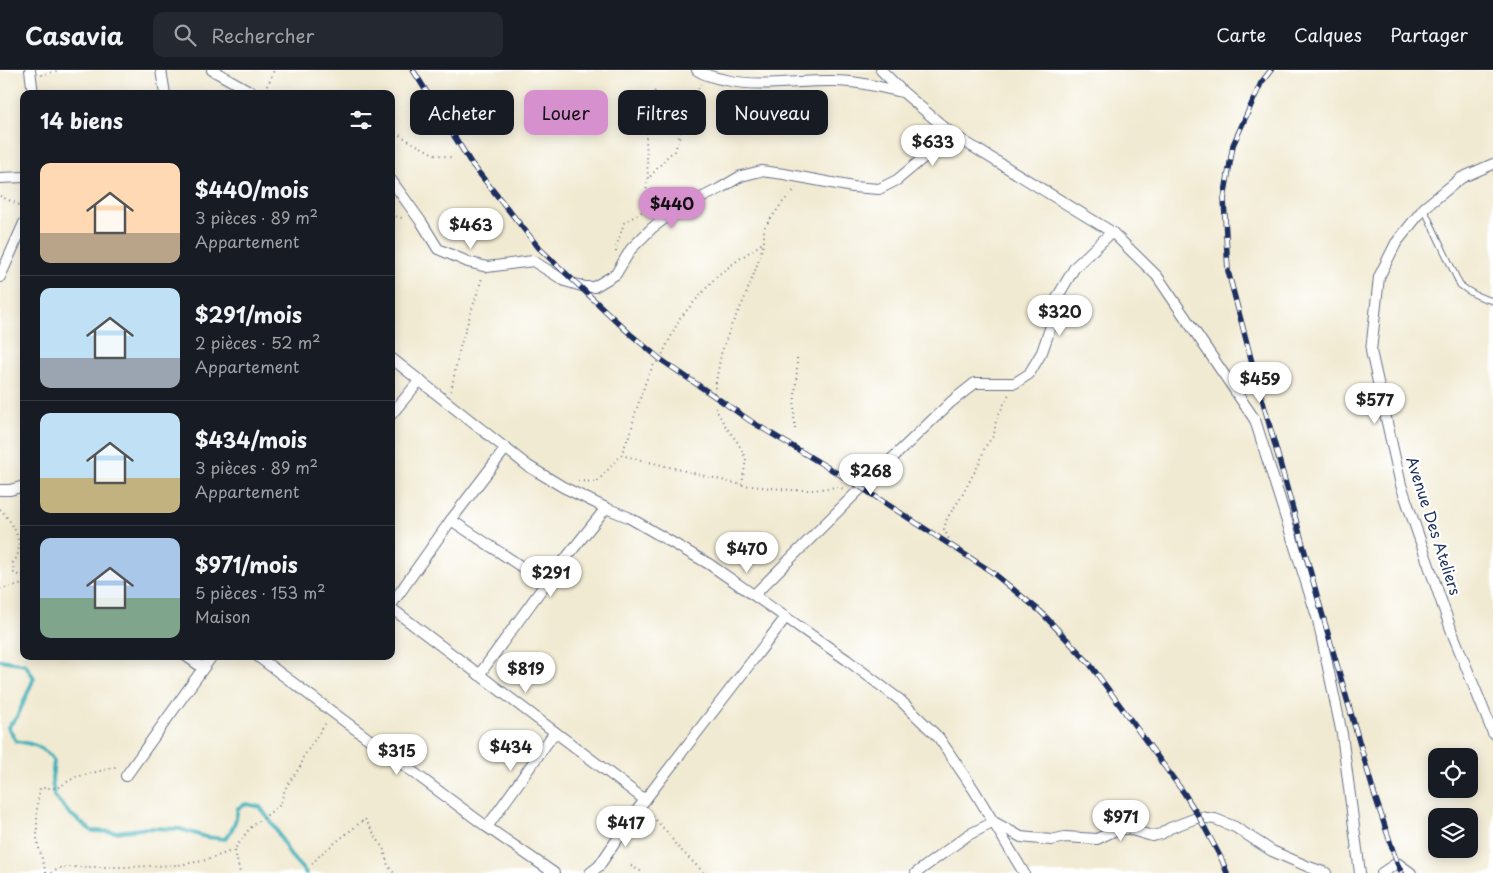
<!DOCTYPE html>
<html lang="fr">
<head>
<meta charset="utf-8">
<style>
	:root { --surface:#171b24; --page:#242831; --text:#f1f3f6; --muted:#9ea1a6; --line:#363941; --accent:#d690ce }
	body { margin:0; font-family:"Playpen Sans",sans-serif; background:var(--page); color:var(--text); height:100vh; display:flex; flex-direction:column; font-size:19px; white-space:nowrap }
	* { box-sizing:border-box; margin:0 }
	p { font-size:16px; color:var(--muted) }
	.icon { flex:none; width:28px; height:28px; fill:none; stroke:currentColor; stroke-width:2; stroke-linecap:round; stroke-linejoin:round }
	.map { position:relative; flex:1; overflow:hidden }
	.panel { position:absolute; left:20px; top:20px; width:375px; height:570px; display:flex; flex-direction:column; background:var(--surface); border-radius:10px; box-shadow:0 2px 12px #0003 }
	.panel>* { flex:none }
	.top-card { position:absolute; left:410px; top:20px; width:475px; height:45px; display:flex; gap:10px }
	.fabs { position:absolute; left:1428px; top:678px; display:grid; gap:10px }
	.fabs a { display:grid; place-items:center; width:50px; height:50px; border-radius:10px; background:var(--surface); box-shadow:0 2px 12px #0003; font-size:25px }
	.price { position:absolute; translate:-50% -42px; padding:0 11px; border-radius:18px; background:#fff; color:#222; font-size:16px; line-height:32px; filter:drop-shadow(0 1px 2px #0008) }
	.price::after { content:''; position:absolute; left:50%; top:30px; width:15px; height:11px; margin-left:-8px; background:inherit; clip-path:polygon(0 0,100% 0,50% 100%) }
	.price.current { background:var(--accent); color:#111 }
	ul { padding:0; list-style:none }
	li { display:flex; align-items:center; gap:15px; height:125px; padding:0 20px }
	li+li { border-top:1px solid var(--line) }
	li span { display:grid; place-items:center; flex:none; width:140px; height:100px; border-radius:10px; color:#555 }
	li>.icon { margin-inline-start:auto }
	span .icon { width:60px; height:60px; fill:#fffc; stroke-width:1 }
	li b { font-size:21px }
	h2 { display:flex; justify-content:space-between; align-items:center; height:60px; padding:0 20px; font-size:21px }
	.pill { padding:0 18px; border-radius:10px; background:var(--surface); box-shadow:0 2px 12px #0003; font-size:18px; line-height:45px }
	.pill.current { background:var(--accent); color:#111 }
	header { display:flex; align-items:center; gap:30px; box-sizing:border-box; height:70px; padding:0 25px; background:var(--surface); border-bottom:1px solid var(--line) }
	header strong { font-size:24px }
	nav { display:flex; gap:28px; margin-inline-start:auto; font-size:18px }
	.search { width:350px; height:45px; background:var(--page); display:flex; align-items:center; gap:12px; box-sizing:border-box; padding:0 18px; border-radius:10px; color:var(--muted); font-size:19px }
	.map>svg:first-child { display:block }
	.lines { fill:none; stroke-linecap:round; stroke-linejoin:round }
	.stream { stroke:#40b0ba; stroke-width:4 }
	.lane-casing { stroke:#667087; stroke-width:7 }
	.street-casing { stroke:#667087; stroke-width:12 }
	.path { stroke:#667087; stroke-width:2; stroke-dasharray:1 4; stroke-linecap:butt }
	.lane { stroke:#fff; stroke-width:5 }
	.street { stroke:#fff; stroke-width:10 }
	.rail-casing { stroke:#1b2f5e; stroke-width:5.5 }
	.rail { stroke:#fff; stroke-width:4; stroke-dasharray:11; stroke-linecap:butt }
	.labels { text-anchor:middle; stroke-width:4.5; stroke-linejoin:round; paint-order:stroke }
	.street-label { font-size:15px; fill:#1b2f5e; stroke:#fff }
</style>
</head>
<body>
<header>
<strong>Casavia</strong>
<div class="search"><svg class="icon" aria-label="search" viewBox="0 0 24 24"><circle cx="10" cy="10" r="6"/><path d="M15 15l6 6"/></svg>Rechercher</div>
<nav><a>Carte</a><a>Calques</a><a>Partager</a></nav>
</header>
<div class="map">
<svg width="1493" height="803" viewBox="0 0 1493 803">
	<rect width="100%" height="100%" fill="#fff"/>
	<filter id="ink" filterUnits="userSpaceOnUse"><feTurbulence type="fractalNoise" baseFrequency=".02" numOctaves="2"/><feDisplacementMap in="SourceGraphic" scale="10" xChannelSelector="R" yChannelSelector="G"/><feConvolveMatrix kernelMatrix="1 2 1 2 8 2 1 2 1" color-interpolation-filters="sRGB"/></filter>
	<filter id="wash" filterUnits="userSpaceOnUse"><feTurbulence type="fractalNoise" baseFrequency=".0096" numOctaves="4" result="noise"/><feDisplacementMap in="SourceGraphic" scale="20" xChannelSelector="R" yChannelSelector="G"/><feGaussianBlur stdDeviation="1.12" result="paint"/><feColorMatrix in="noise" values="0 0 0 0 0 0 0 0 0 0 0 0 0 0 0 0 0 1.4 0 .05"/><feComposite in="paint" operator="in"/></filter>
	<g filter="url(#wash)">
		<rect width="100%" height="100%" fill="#f1ead2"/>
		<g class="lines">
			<!-- stream -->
			<path class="stream" d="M 0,590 L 25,594 L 34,608 L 17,647 L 8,657 L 16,671 C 33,674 44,676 54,691 L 52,709 L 54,726 L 69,743 L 92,761 L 117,762 L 148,758 L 180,759 L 206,767 L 225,769 C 234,759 236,750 238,738 L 246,734 L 260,737 L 276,759 L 290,785 L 306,803"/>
		</g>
	</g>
	<g filter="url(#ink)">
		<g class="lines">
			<!-- lane casing -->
			<g class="lane-casing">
				<path id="lane" d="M 1424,139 L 1460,215 C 1470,223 1480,228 1493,231"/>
			</g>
			<!-- street casing -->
			<g class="street-casing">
				<g id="street">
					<polyline points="30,0 33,24"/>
					<polyline points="161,0 165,24"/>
					<polyline points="212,0 255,24"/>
					<path d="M 697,0 C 706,6 715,8 726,10 C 762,18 798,10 834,11 C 857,11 879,17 902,22"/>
					<polyline points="881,0 903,22 952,64 1112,162 1157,206 1255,350 1318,550 1342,664 1360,803"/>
					<polyline points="1493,94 1461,108 1424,138 1396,173 1379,207 1371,281 1401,415 1452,562 1493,663"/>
					<polyline points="0,108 24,107"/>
					<polyline points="391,110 422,153 438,179 468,192 487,197 533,191 565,211 585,217 594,217 616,204 631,179 652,158 675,141 719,119 741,106 761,101 784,104 853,117 879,119 897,110 952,64"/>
					<polyline points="0,207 24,153"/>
					<polyline points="391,288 528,396 563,417 606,438 628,447 709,494 847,590 900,630 939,668 974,720 1024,803"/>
					<polyline points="391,345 420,310"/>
					<polyline points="0,420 10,420 24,416"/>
					<polyline points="451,450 546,513"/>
					<polyline points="754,525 856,423 951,332 975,313 1015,313 1029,304 1042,282 1053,250 1058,226 1075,197 1112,162"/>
					<polyline points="391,535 451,450 506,378"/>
					<polyline points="391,538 645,730"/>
					<polyline points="186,586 203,598"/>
					<polyline points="257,586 487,757 554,803"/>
					<polyline points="479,605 546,513 606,438"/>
					<polyline points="126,706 212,586"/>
					<polyline points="487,757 555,662"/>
					<polyline points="590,803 599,796 638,739 786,547"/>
					<polyline points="916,803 968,765 994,752 1021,767 1051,770 1065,767 1097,769 1118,759 1128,759 1152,766 1161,764 1170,758 1199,747 1215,749 1235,757 1272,781 1309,797 1326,803"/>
					<polyline points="1382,803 1397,793 1411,803"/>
				</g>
			</g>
			<!-- path -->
			<g class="path">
				<polyline points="41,5 60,0"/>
				<polyline points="264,20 269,13 274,0"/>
				<polyline points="655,21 652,25 657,36 653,40 655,45 647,50 646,68 648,109 669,85 675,81 683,55 694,40 692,28 701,14"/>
				<polyline points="267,24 276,21 314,24"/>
				<polyline points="391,60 411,72 434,84 454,88"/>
				<polyline points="0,126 24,137"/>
				<polyline points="391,145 405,149"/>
				<polyline points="616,182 616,178 624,153 643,141 648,109"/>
				<polyline points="451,321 460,277 482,208"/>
				<polyline points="714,323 721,284 731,256 743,232 755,201 764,172 764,158 782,133 796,118"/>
				<polyline points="715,338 726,357 738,373 746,389 742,415"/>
				<path d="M 795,359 C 792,334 798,310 797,286"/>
				<polyline points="621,385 631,361 635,344 646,311 653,296 660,289 680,248 717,206 738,190 764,172"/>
				<polyline points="578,411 597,412 621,385 742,415 791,420 814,420 837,417 844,419"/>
				<path d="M 0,439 C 13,453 27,475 13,493 L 14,504 L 24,506"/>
				<polyline points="951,473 944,459 947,448 960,429 980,392 985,377 994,365 996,350 1009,324"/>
				<polyline points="0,519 24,514"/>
				<polyline points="649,743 668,763 676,775 704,803"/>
				<polyline points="235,781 240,803"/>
				<polyline points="312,794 321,784 365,749 384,780 388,796 394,803"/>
				<polyline points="631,796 644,803"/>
				<polyline points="46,803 37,771 37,735 40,718 57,718 76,707 119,696"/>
				<polyline points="51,803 62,797 125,797 178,795 203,791 234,780 250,758 280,735 285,719 302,694 302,689 327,651"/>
			</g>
			<!-- lane -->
			<use href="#lane" class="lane"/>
			<!-- street -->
			<use href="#street" class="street"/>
			<!-- rail casing -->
			<g class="rail-casing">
				<g id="rail">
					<polyline points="413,0 471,93 539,178 629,263 660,289 752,352 862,418 992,502 1041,542 1089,593 1184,723 1199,747 1222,790 1227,803"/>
					<polyline points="1271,0 1261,13 1233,75 1224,129 1228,201 1254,300 1322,543 1374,723 1397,793 1402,803"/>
				</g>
			</g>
			<!-- rail -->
			<use href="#rail" class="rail"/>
		</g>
	</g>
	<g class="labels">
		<!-- street labels -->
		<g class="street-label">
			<text transform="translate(1433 456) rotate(72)" y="5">Avenue Des Ateliers</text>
		</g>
	</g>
</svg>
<div class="fabs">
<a><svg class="icon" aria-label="locate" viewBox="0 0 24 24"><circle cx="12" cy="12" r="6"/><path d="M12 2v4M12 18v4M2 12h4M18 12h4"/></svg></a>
<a><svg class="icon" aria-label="layers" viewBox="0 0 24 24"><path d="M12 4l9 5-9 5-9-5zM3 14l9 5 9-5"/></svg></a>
</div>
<b class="price" style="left:933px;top:97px">$633</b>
<b class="price current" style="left:672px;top:159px">$440</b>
<b class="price" style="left:471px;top:180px">$463</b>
<b class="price" style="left:1060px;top:267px">$320</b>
<b class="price" style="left:1260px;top:334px">$459</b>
<b class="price" style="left:1375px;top:355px">$577</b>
<b class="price" style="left:871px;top:426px">$268</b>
<b class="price" style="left:747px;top:504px">$470</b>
<b class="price" style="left:551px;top:528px">$291</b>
<b class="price" style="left:526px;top:624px">$819</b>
<b class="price" style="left:511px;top:702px">$434</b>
<b class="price" style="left:397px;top:706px">$315</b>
<b class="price" style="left:1121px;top:772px">$971</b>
<b class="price" style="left:626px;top:778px">$417</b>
<div class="top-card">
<a class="pill">Acheter</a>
<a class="pill current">Louer</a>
<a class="pill">Filtres</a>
<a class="pill">Nouveau</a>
</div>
<section class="panel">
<h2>14 biens<svg class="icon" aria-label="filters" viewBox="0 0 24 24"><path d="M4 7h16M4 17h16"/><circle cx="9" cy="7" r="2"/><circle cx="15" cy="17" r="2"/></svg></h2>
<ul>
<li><span style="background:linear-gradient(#ffd9b3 70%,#b9a48a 0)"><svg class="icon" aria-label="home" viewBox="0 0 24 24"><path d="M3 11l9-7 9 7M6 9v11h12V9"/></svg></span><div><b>$440/mois</b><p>3 pièces · 89 m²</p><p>Appartement</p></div></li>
<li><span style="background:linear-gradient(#bfe0f5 70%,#9aa5b1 0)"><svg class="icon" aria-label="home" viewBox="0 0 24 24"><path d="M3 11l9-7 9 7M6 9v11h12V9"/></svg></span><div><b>$291/mois</b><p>2 pièces · 52 m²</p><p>Appartement</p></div></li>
<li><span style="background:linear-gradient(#bfe0f5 65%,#c2b280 0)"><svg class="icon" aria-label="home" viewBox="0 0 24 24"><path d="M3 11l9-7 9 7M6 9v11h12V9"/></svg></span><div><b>$434/mois</b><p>3 pièces · 89 m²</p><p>Appartement</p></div></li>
<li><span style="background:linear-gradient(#a9c7e8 60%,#7fa58c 0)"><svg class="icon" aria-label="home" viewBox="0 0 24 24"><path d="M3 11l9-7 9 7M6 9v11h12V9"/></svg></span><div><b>$971/mois</b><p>5 pièces · 153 m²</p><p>Maison</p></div></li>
</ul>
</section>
</div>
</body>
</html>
